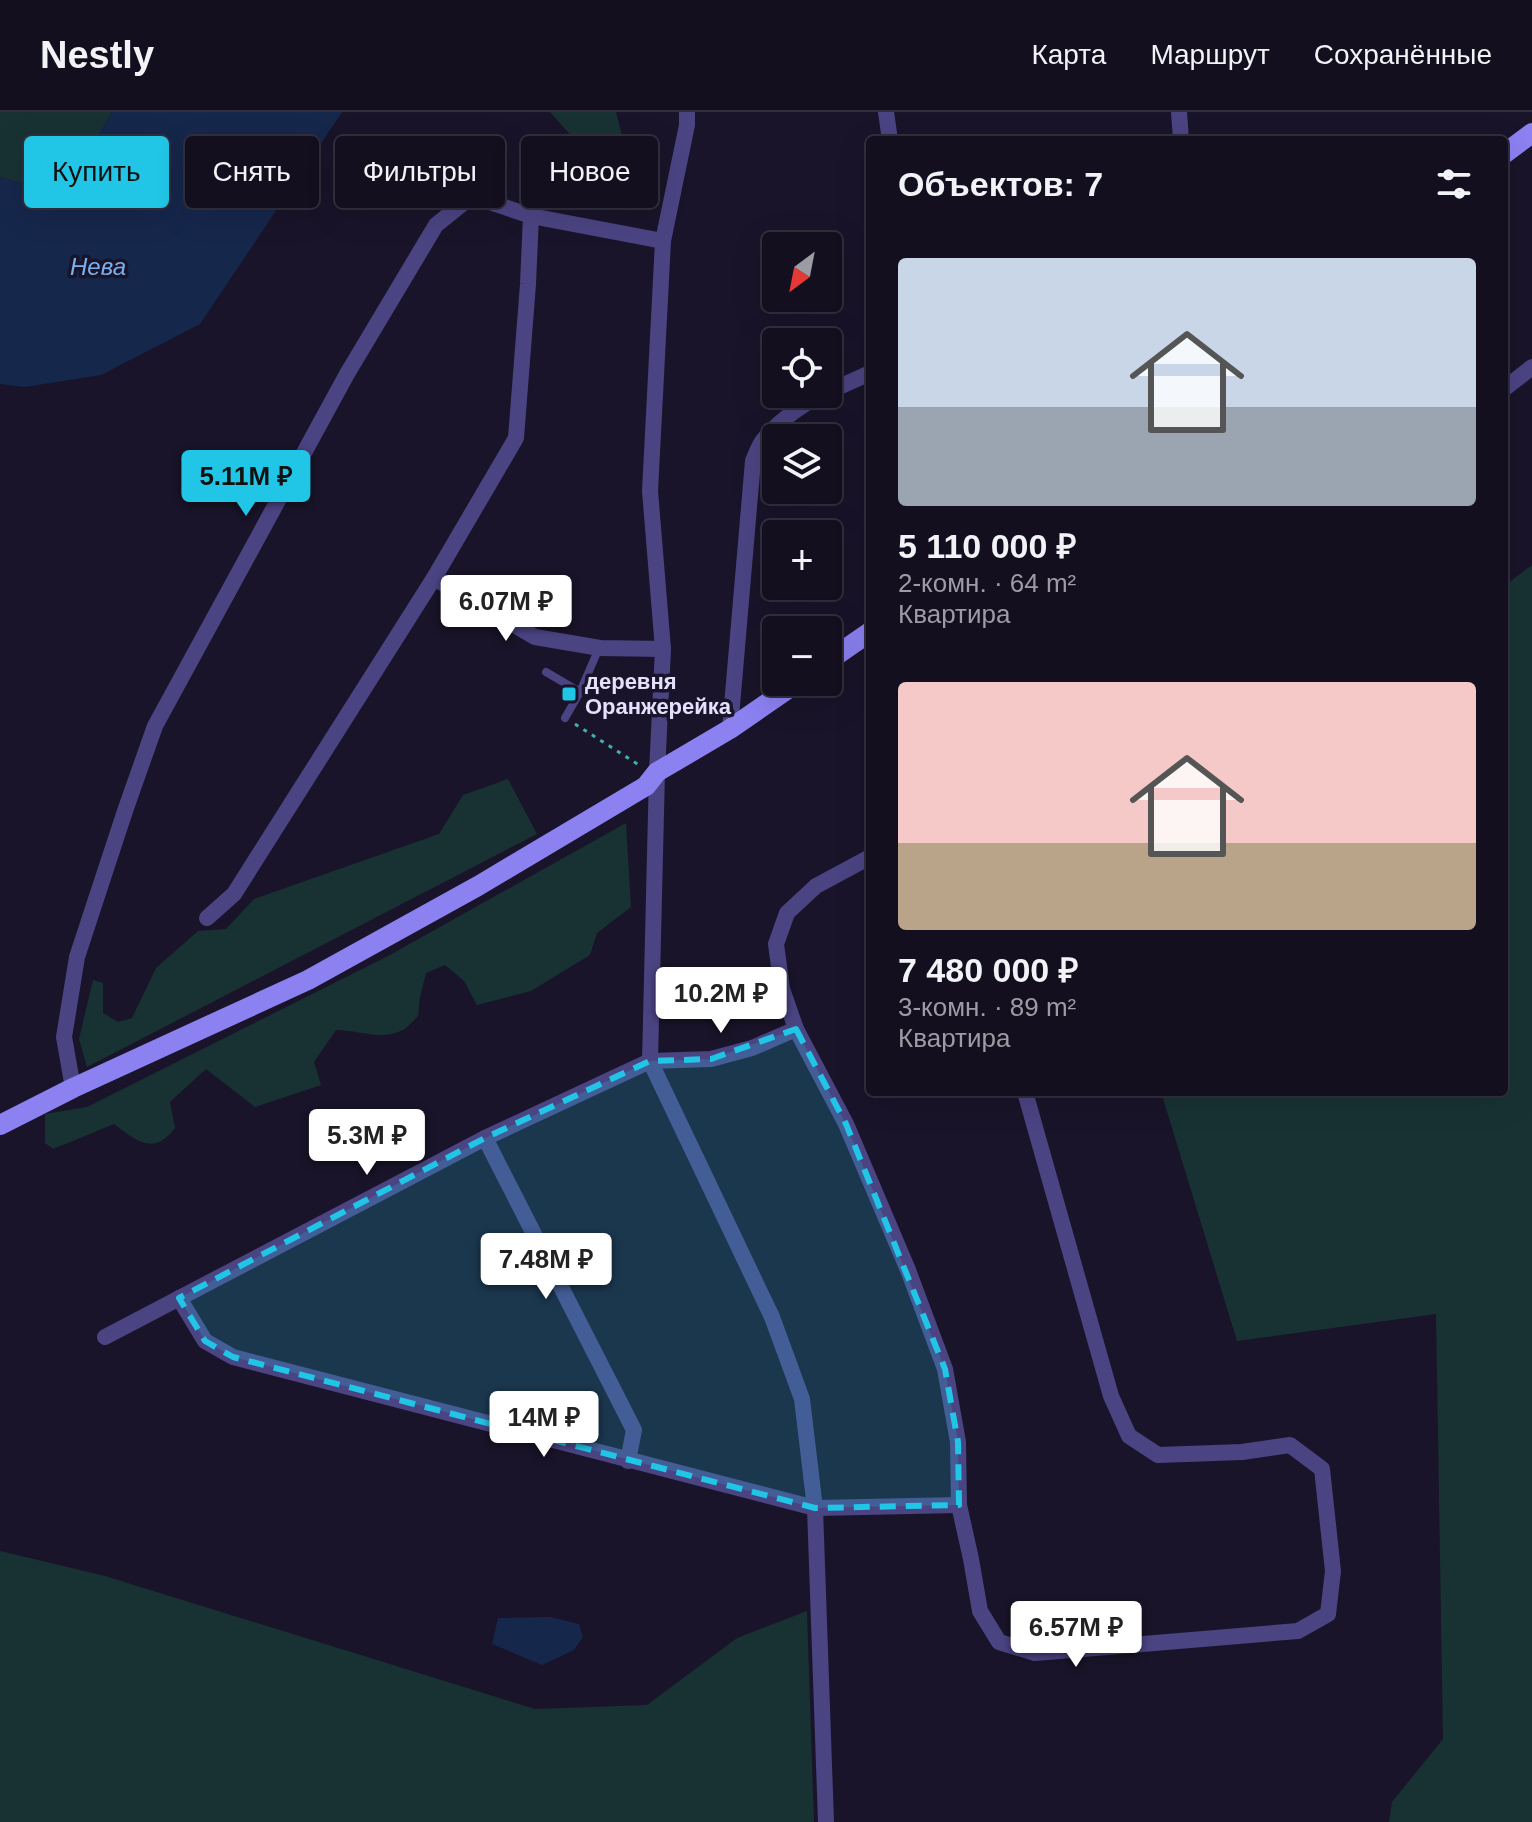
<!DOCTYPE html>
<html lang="ru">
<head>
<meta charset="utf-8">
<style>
	:root { --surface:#130f1f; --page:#1c1828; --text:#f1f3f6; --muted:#9d9ca4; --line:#322f3d; --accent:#21c5e6 }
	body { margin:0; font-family:Helvetica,sans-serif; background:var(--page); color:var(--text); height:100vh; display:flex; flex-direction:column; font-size:30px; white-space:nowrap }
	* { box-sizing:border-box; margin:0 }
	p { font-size:26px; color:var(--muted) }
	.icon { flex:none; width:44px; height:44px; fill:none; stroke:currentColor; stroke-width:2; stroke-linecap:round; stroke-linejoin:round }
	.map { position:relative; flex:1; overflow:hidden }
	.details { position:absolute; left:866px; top:24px; width:642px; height:960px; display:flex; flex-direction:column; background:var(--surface); border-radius:8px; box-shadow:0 8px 32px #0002,0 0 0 2px var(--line) }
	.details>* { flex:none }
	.banner { position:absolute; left:24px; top:24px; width:722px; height:72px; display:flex; gap:16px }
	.needle { width:52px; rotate:212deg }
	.tools { position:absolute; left:762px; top:120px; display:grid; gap:16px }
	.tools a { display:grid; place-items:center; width:80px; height:80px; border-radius:8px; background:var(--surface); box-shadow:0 8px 32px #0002,0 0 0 2px var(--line); font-size:40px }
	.price { position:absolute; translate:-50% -68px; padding:0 18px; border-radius:8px; background:#fff; color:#222; font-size:26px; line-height:52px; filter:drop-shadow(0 2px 4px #0008) }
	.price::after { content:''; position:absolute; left:50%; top:48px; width:24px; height:18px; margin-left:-12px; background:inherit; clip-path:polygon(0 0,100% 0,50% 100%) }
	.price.selected { background:var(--accent); color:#111 }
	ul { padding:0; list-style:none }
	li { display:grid; align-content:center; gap:16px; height:424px; padding:0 32px }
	li span { display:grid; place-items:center; height:248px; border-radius:8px; color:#555 }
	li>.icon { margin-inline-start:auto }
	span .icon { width:144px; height:144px; fill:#fffc; stroke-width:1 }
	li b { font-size:34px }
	h2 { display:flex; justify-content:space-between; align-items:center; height:96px; padding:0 32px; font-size:34px }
	.pill { padding:0 28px; border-radius:8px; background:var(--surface); box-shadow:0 8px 32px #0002,0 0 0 2px var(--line); font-size:28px; line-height:72px }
	.pill.selected { background:var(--accent); color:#111 }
	header { display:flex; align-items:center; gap:48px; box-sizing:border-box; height:112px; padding:0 40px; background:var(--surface); border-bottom:2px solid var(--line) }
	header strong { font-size:38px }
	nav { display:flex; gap:44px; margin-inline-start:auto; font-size:28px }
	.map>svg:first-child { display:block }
	.green { fill:#183233 }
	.water { fill:#16274c }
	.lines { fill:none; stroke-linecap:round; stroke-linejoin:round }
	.path { stroke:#3fafb0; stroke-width:3; stroke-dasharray:4 6; stroke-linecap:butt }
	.lane { stroke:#4b4483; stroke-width:8 }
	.street { stroke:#4b4483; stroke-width:16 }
	.secondary { stroke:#8c81f1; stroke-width:20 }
	.marked { fill:#21c5e6; fill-opacity:0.2; stroke:#21c5e6; stroke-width:6; stroke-dasharray:16 10; stroke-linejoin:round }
	.poi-dot { fill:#21c5e6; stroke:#191429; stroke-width:3 }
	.labels { text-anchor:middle; stroke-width:7; stroke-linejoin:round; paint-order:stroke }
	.poi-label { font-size:22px; font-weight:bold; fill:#e5e0fb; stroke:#191429; text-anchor:start }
	.water-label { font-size:24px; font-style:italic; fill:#79b1f0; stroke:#191429 }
</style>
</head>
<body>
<header>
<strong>Nestly</strong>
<nav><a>Карта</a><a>Маршрут</a><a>Сохранённые</a></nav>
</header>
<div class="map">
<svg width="1532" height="1710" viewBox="0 0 1532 1710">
	<rect width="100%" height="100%" fill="#191429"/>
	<!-- green -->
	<g class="green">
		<polygon points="0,0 112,0 80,56 38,76 0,65"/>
		<polygon points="550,0 616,0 622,24 574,27"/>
		<polygon points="1532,453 1532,1710 1389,1710 1392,1690 1443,1627 1436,1202 1237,1229 1161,980 1504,980 1504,474"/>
		<polygon points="508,667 537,722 87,955 79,927 93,868 103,871 103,901 118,910 132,906 156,856 198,819 226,817 254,787 439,722 463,683"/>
		<path d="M 626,711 L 631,795 L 597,821 L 590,843 L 531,879 L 477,893 L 464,869 L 445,853 L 426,861 L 420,885 L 418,904 C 414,908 408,915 403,918 C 381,929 358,918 336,918 L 314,950 L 321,973 L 255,995 L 206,957 L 170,990 L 175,1016 C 153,1045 136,1028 114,1012 L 53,1037 L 45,1031 L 45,1002 L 87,995 L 388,844 Z"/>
		<polygon points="0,1439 105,1464 535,1597 647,1593 737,1526 807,1499 814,1710 0,1710"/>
	</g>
	<!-- water -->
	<g class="water">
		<polygon points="112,0 342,0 200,212 101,263 25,275 0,272 0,65 38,76 80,56"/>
		<polygon points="550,1505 579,1512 583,1525 574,1538 542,1553 492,1532 498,1506"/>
	</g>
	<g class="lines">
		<!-- path -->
		<polyline class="path" points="575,612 639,653"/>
		<!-- lane -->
		<g class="lane">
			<polyline points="546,560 580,580"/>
			<polyline points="565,606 580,580 599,536"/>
		</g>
		<!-- street -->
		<g class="street">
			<polyline points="687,0 687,13 663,129 650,379 663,537 657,660 650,949 772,1205 802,1287 815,1396 826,1710"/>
			<polyline points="886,0 890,28"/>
			<polyline points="1179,0 1181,28"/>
			<polyline points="1504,277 1532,255"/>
			<polyline points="828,280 870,261"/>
			<polyline points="434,466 535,525 600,536 663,537"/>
			<path d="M 730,617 L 753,349 C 756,342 759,332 765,326 C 780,308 804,291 824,282"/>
			<polyline points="870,745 816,774 787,801 776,832 782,877 796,917 846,1012 908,1158 945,1257 958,1330 959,1393 971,1447 980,1499 999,1530 1035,1541 1298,1519 1328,1502 1333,1459 1322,1357 1290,1333 1242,1340 1158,1343 1129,1324 1111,1284 1025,980"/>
			<polyline points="207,806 234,782 434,466 516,326 528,172 531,104"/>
			<polyline points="73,976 64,925 77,845 125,699 155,614 347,262 436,113 472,84 531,104 663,129"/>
			<polyline points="485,1026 634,1318 628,1349"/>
			<polyline points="179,1186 205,1229 233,1245 815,1396 959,1393"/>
			<polyline points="105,1225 485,1026 650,949 711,947 752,936 796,917"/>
		</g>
		<!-- secondary -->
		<g class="secondary">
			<polyline points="1504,42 1532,21"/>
			<polyline points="828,549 870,520"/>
			<polyline points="0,1013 73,976 308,868 478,774 646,674 657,660 730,617 798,570"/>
		</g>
	</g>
	<!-- marked area -->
	<path class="marked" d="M 796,917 L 846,1012 L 945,1257 L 958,1330 L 959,1393 L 815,1396 L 233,1245 L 205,1229 L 179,1186 L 485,1026 L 650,949 L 711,947 Z"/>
	<!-- markers -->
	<rect class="poi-dot" x="561" y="574" width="16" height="16" rx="4"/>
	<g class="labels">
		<!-- poi labels -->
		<g class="poi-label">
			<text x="585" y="577">деревня<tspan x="585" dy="25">Оранжерейка</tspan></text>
		</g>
		<!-- water labels -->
		<g class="water-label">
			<text x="98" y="163">Нева</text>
		</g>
	</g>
</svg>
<div class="tools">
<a><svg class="needle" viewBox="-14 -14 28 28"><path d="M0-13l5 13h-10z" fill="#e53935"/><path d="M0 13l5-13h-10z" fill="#9d9ca4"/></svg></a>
<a><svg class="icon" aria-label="locate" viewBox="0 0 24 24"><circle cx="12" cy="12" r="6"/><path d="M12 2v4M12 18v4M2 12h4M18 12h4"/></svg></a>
<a><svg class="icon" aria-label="layers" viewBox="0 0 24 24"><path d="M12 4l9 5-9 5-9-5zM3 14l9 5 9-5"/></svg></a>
<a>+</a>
<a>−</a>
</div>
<b class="price selected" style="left:246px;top:406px">5.11M ₽</b>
<b class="price" style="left:506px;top:531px">6.07M ₽</b>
<b class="price" style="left:721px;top:923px">10.2M ₽</b>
<b class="price" style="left:367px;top:1065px">5.3M ₽</b>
<b class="price" style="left:546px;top:1189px">7.48M ₽</b>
<b class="price" style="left:544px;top:1347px">14M ₽</b>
<b class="price" style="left:1076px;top:1557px">6.57M ₽</b>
<div class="banner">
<a class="pill selected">Купить</a>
<a class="pill">Снять</a>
<a class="pill">Фильтры</a>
<a class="pill">Новое</a>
</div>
<section class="details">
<h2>Объектов: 7<svg class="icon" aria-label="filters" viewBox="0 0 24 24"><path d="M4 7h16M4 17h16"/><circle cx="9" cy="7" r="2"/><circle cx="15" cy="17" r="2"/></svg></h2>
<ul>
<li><span style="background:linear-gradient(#c9d6e8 60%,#9aa5b1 0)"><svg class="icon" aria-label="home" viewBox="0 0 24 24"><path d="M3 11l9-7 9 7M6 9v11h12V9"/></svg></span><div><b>5 110 000 ₽</b><p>2-комн. · 64 m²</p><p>Квартира</p></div></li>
<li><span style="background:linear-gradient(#f6c9c9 65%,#b9a48a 0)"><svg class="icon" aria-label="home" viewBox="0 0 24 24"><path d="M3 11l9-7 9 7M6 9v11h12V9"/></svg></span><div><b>7 480 000 ₽</b><p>3-комн. · 89 m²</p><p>Квартира</p></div></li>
</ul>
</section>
</div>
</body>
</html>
